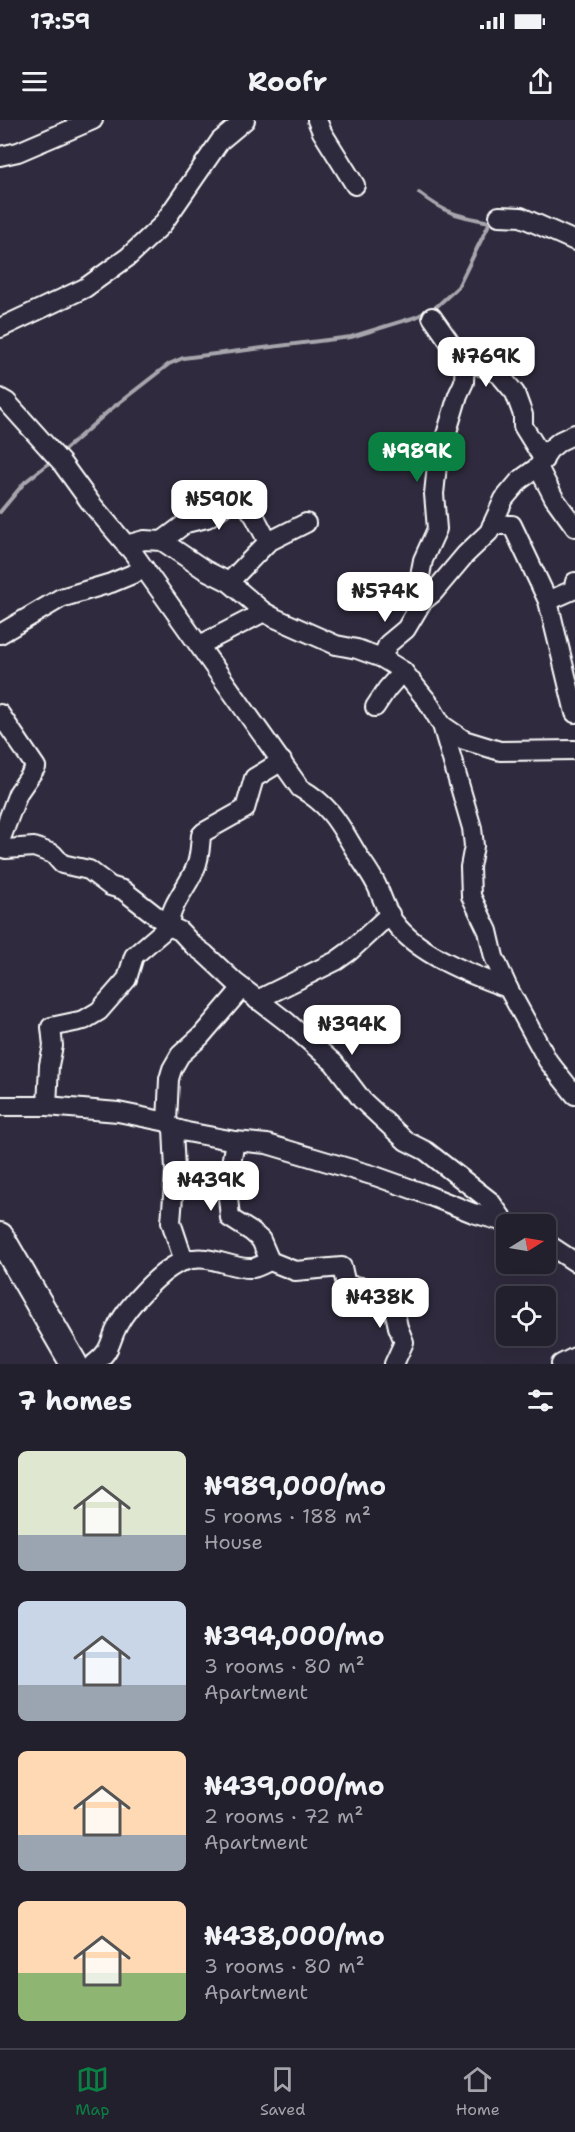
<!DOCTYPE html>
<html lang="en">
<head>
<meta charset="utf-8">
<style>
	:root { --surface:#23202e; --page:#2f2d3a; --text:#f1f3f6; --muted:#a3a3aa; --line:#403e4a; --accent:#0b8043 }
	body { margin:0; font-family:"Shantell Sans",sans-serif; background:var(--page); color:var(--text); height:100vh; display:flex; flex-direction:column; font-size:22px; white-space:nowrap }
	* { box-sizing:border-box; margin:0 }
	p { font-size:20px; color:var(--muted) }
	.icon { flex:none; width:33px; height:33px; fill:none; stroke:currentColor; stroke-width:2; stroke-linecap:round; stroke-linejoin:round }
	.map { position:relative; height:1244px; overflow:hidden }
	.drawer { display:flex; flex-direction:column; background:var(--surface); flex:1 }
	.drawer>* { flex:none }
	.needle { width:39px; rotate:79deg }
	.fabs { position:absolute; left:496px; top:1094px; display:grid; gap:12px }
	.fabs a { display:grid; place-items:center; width:60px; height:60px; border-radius:9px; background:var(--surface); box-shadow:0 6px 24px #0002,0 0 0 2px var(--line); font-size:30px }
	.price { position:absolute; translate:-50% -51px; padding:0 14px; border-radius:12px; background:#fff; color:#222; font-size:20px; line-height:39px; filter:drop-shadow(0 2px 3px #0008) }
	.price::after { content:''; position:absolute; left:50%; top:36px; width:18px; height:14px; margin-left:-9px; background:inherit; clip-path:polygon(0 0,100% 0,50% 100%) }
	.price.on { background:var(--accent); color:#fff }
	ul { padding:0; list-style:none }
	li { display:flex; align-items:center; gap:18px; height:150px; padding:0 18px }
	li span { display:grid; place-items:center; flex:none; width:168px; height:120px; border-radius:9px; color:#555 }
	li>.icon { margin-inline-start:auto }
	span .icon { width:72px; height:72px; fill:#fffc; stroke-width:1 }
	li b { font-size:26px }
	h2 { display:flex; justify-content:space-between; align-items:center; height:72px; padding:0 18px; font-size:26px }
	.status { display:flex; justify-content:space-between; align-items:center; height:42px; padding:0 30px; background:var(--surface); direction:ltr }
	.status svg { height:16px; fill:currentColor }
	header { display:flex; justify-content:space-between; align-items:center; height:78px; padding:0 18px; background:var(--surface); font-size:27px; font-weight:700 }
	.tab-bar { display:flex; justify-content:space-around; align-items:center; height:84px; border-top:2px solid var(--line); background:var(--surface); font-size:16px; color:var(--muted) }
	.tab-bar a { display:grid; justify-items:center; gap:3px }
	.tab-bar .on { color:var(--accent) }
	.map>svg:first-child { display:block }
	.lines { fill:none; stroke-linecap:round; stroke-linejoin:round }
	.stream { stroke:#a7a6ad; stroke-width:4 }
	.minor-casing { stroke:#fff; stroke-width:22 }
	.highway-casing { stroke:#fff; stroke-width:30 }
	.minor { stroke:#2f2a3d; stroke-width:18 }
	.highway { stroke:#2f2a3d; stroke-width:26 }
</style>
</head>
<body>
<div class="status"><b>17:59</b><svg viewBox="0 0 49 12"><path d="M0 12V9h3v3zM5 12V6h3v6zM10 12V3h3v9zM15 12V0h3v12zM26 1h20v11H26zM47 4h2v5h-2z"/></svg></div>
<header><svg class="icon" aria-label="menu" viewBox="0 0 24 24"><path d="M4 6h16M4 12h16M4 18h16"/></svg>Roofr<svg class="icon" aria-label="share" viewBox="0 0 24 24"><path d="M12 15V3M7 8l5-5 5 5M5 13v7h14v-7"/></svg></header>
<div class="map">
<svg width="575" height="1244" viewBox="0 0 575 1244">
	<rect width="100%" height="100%" fill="#2f2a3d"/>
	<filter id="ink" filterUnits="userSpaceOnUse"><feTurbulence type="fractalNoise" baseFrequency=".0167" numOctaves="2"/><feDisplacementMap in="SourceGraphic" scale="12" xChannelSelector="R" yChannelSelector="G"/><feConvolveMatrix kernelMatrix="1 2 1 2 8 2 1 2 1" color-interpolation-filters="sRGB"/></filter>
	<g filter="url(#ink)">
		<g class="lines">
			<!-- stream -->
			<g class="stream">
				<path d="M 419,73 C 446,94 458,96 490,102"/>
				<polyline points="61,333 111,289 169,244 183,238 351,217 416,197 436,187 458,167 490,102 496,103"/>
				<polyline points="0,392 25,362 53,340"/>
			</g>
			<!-- minor casing -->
			<g class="minor-casing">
				<g id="minor">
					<polyline points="317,0 322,12 355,65"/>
					<polyline points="0,36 18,32 93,0"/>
					<polyline points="499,96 521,97 575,121"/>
					<polyline points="432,197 460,237 499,254 515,273 523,295 523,306 544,340"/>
					<polyline points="0,208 85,168 128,137 162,105 220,21 245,0"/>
					<path d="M 0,278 L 7,282 L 61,342 L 90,382 L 134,434 L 300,668 C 333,687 340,706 359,737 C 365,746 371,754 376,764 C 382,776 386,792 394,802 C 417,834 472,855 508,868 L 548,941 L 575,975"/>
					<polyline points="538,347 554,378 575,407"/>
					<polyline points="492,405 512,405 548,481 575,593"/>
					<polyline points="162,421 186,403 207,398 240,375 255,397 268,422"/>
					<polyline points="126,425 144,420 162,421 205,450 229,462 264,492 275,498 336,525 357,529 382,538 403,551 428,582 442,605 464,620 500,631 575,630"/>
					<polyline points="229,462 268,422 306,403"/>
					<polyline points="548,481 573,470 575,462"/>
					<polyline points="422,482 418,466 423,440 437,409 434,374 437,345 458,275 464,262 465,239"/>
					<polyline points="0,514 61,478 111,463 145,449"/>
					<polyline points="200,525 264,492"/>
					<polyline points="382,538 388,524 406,509 422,482 433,473 465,435 489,412 504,379 520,360 538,347 549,330 560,321 575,314"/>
					<polyline points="375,587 387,569 403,551"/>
					<polyline points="0,594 36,647 18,673 0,721"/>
					<polyline points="442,605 472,708 474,726 470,747 471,776 488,811 494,837 508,868"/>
					<polyline points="0,727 6,729 34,727 53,734 62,744 89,750 110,766 123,770 169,806 180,811 193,825 205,834 236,863 287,902 334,943 362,980 406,1021 426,1031 490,1081 505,1102"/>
					<polyline points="257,880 336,841 350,831 390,794"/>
					<polyline points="0,986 47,986 118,992 167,1002 173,1008 187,1012 235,1021 267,1024 375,1056 420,1072 473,1093 508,1103"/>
					<path d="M 47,986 L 49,945 L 53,926 L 51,907 L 84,900 L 99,891 L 127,859 L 134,836 L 169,806 C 170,785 187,768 195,749 C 200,739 200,726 201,715 L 204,712 L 245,689 L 254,658 L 282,641"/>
					<polyline points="167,1002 169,959 172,949 180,935 201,916 242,868"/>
					<polyline points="173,1008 175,1051 171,1102 184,1141"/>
					<polyline points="235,1021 227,1067 230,1098 252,1112 261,1120 270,1141 295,1151 342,1147 346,1165 383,1170 391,1174 398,1207 404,1222 394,1244"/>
					<polyline points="546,1123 575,1142"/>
					<path d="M 94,1244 C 113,1229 108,1224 118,1205 C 128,1186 162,1148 184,1141 C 210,1132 231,1150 253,1148 C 258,1147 265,1143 270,1141"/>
					<polyline points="561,1244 575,1237"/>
				</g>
			</g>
			<!-- highway casing -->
			<g class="highway-casing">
				<polyline id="highway" points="0,1116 74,1244"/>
			</g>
			<!-- minor -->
			<use href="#minor" class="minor"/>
			<!-- highway -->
			<use href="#highway" class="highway"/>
		</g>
	</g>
</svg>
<div class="fabs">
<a><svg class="needle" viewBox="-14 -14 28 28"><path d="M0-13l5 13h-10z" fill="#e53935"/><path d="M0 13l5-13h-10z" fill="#a3a3aa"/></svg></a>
<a><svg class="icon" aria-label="locate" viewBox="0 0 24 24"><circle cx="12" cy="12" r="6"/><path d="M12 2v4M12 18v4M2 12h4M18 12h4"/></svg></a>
</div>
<b class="price" style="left:486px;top:268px">₦769K</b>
<b class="price on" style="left:417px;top:363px">₦989K</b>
<b class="price" style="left:219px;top:411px">₦590K</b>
<b class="price" style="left:385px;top:503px">₦574K</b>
<b class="price" style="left:352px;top:936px">₦394K</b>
<b class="price" style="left:211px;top:1092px">₦439K</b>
<b class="price" style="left:380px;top:1209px">₦438K</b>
</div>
<section class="drawer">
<h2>7 homes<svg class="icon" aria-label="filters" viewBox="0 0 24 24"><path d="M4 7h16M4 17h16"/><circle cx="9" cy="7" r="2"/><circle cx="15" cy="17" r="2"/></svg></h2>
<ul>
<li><span style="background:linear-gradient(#dfe7d0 70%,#9aa5b1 0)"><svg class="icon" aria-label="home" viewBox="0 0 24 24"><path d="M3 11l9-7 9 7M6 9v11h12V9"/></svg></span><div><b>₦989,000/mo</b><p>5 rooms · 188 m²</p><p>House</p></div></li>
<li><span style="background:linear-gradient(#c9d6e8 70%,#9aa5b1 0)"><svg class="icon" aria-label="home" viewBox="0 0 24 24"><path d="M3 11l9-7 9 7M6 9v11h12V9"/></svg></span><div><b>₦394,000/mo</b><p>3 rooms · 80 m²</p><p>Apartment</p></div></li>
<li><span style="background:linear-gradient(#ffd9b3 70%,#9aa5b1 0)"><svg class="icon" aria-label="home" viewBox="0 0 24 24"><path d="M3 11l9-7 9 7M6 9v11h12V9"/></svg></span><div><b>₦439,000/mo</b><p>2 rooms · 72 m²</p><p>Apartment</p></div></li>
<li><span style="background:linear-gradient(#ffd9b3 60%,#8fb573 0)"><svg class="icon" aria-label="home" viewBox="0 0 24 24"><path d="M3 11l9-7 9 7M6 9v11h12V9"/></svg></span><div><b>₦438,000/mo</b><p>3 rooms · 80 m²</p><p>Apartment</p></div></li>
</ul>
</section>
<nav class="tab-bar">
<a class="on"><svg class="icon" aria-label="map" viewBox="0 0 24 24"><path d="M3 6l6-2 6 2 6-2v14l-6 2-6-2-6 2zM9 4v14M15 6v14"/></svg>Map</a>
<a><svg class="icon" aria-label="saved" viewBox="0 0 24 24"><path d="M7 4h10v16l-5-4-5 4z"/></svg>Saved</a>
<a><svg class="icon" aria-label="home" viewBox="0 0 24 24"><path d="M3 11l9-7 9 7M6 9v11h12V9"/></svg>Home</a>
</nav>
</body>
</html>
